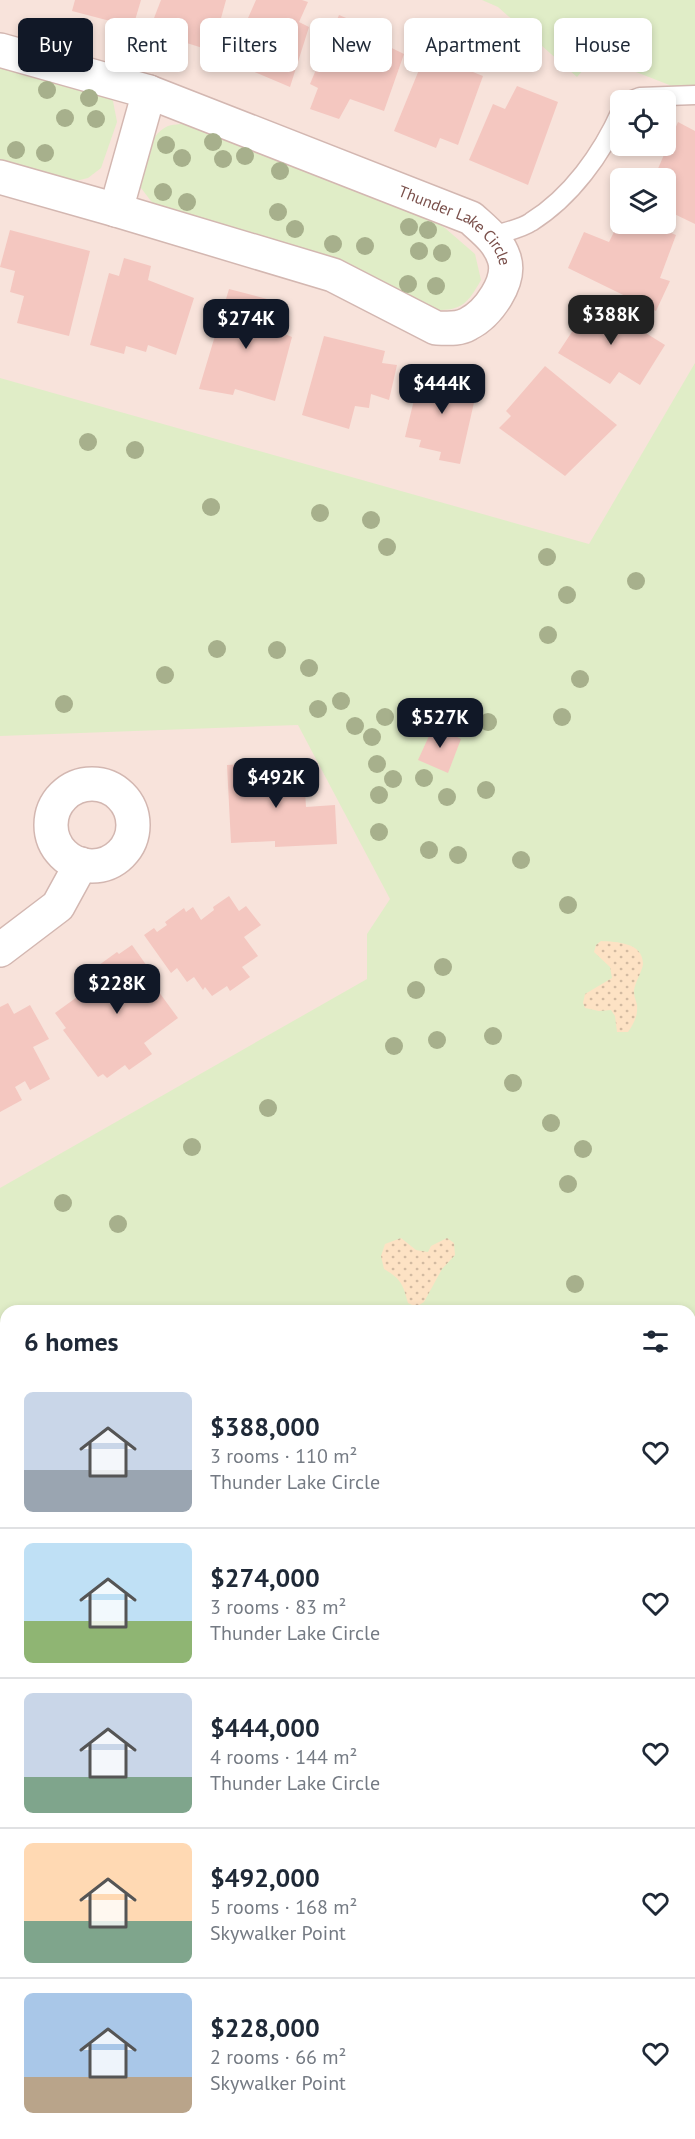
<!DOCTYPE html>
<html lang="en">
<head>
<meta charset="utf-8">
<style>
	:root { --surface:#fff; --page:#f6f6f7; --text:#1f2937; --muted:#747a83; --line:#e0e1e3; --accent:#111827 }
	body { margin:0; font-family:"PT Sans",sans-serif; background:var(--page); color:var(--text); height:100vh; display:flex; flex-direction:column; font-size:22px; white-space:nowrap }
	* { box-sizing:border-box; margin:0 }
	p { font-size:20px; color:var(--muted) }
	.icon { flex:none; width:33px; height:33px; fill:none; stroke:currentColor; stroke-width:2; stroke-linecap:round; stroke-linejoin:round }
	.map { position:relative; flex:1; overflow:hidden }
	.drawer { position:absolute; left:0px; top:1305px; width:696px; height:834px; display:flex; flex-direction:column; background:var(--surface); border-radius:18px 18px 0 0; box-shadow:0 3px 9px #0003 }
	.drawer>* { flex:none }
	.banner { position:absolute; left:18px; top:18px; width:660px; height:54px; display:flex; gap:12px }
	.buttons { position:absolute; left:610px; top:90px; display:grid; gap:12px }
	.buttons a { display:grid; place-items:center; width:66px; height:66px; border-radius:9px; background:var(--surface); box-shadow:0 3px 9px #0003; font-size:30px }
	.price { position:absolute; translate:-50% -51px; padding:0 14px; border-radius:12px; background:var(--accent); color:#fff; font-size:20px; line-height:39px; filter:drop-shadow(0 2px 3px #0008) }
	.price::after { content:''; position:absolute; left:50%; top:36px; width:18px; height:14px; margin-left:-9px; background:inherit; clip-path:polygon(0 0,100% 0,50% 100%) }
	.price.selected { background:#222; color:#fff }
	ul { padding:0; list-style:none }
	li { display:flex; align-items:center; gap:18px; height:150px; padding:0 24px }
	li+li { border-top:2px solid var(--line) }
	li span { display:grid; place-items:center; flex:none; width:168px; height:120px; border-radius:9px; color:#555 }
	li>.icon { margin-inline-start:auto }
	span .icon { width:72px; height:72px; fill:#fffc; stroke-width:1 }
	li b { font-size:26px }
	h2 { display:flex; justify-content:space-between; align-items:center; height:72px; padding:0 24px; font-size:26px }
	.chip { padding:0 21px; border-radius:9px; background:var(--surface); box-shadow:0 3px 9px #0003; font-size:21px; line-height:54px }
	.chip.selected { background:var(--accent); color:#fff }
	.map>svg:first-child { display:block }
	.residential { fill:#f8e3db; fill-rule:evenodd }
	.green { fill:#e0edc7 }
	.sand { fill:url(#sand-dots) }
	.building { fill:#f4c7c0 }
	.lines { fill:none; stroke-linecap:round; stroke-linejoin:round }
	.lane-casing { stroke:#d3b7b1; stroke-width:21 }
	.street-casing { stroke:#d3b7b1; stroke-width:36 }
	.lane { stroke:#fff; stroke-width:18 }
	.street { stroke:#fff; stroke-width:33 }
	.tree { fill:#a7b08c }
	.labels { text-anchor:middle; stroke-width:5; stroke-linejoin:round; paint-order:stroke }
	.street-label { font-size:16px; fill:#7a504b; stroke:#fff6f1 }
</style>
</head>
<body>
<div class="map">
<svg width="695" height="2139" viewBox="0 0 695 2139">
	<defs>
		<pattern id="sand-dots" width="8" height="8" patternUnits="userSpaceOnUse" patternTransform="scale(1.5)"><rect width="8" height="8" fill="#fde2c4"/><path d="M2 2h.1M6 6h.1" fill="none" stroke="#d2baa1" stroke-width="1.8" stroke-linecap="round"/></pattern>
	</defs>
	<rect width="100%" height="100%" fill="#fdf1ea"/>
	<!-- residential -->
	<path class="residential" d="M 0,0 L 695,0 L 695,2139 L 0,2139 ZM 621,100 L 666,100 L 666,146 L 621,146 ZM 621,178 L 666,178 L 666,224 L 621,224 ZM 6,1311 L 690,1311 L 690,2133 L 6,2133 Z"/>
	<!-- green -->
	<g class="green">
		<polygon points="482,0 695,0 695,95 595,56 577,77 498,7"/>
		<polygon points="0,61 95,88 113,101 117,122 101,168 88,178 67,183 0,164"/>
		<path d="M 192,122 L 415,209 L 445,228 L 475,254 L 481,280 C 466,307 460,311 429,310 L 157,209 L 141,188 C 142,168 147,135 168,126 C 175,124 185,124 192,122 Z"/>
		<polygon points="695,363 695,1647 690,1647 690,1311 6,1311 6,2133 130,2133 125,2139 0,2139 0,1188 367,979 367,934 390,899 298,725 0,736 0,378 589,544"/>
	</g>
	<!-- sand -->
	<g class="sand">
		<path d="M 601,941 C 616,942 643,942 643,964 C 642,972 635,982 634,991 C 634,997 636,1000 637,1005 C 638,1016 634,1023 628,1032 L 617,1032 L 615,1016 L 611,1010 L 599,1011 L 585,1008 L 583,1003 L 585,994 L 612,978 L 610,967 L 594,952 L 596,945 Z"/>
		<path d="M 401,1238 L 416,1250 L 428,1252 L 431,1246 L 447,1238 L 454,1243 L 455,1255 L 442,1269 L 424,1302 L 416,1307 L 408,1303 C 403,1284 401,1279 384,1269 L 381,1256 L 385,1244 Z"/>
	</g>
	<!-- building -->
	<g class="building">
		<polygon points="75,0 141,0 133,27 72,11"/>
		<polygon points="161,0 226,0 212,51 149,31"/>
		<polygon points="256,0 302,0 308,2 299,22 309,27 290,87 229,61"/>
		<polygon points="339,15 370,28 369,37 404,54 384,111 350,99 339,119 310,109 318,88 310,84"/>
		<polygon points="440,59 483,76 458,145 440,138 436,148 394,131 421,65 435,71"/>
		<polygon points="517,86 558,102 528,185 469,160 493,104 505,109"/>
		<polygon points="678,122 695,131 695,224 666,210 666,178 654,178"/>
		<polygon points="621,218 621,224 649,224 676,235 660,278 670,281 656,311 568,268 584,232 609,242"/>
		<polygon points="10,230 90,251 69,336 17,323 24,296 10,292 15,271 0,267"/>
		<polygon points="124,258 151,266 148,280 194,298 176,355 148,345 146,352 126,346 124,354 90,345 109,273 119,276"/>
		<polygon points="229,289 267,299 261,324 292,337 275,401 235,389 233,395 199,389"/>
		<polygon points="593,300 665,345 640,385 619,372 610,384 558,353"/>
		<polygon points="324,336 385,351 382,363 397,365 389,400 371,394 369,408 355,406 349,429 302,415"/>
		<polygon points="545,366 617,425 565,476 499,428 511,416 506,411"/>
		<polygon points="421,371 478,385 460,464 439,460 441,452 419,447 421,440 405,437"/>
		<polygon points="434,725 461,739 448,773 418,760"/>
		<polygon points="280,762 281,777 304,775 306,807 335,805 337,844 275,847 275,841 231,843 227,765"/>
		<polygon points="229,896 239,911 246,906 261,925 244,937 258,956 242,967 250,977 230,991 227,986 212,996 205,987 203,990 194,977 187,982 177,968 171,973 144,935 154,928 157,932 167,925 165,922 184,908 186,912 193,907 201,920 214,910 213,907"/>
		<polygon points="132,945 154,976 150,980 178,1018 144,1043 152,1054 129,1070 125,1065 107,1078 103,1074 98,1077 63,1030 66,1028 55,1013 84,992 86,995 97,986 88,973 117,952 119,954"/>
		<polygon points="8,1003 14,1014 30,1005 49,1039 33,1047 50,1079 30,1090 25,1081 15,1087 22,1100 0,1112 0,1007"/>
		<rect x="690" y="1707" width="5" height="81"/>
		<rect x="690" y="1935" width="5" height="90"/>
		<polygon points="690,2119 695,2119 695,2139 671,2139 671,2133 690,2133"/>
		<polygon points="179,2133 272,2133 275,2135 271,2139 173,2139"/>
		<polygon points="431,2133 489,2134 489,2139 431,2139"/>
		<polygon points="562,2134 562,2139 503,2139 503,2135"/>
	</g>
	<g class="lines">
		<!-- lane casing -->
		<g class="lane-casing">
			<g id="lane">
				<polyline points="632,100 640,97 695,95"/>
				<path d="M 492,236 C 504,232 521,229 531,222 C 571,197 602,154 621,111"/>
			</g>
		</g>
		<!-- street casing -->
		<g class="street-casing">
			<g id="street">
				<path id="s1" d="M 0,50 L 149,92 L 471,218 C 484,230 498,240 504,258 C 512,281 488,314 468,324 C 458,330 446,328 436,328 L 333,275 L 116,210 L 0,177"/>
				<polyline points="116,210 149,92"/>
				<circle cx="92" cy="825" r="41"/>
				<polyline points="0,950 58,906 81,864"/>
				<polyline points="690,1868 695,1868"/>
				<polyline points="376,2139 381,2133"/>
			</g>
		</g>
		<!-- lane -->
		<use href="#lane" class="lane"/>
		<!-- street -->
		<use href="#street" class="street"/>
	</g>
	<!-- trees -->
	<g class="tree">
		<circle cx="47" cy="90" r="9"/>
		<circle cx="89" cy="98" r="9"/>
		<circle cx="65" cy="118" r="9"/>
		<circle cx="96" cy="119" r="9"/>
		<circle cx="213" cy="142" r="9"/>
		<circle cx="166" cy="145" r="9"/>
		<circle cx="16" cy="150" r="9"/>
		<circle cx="45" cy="153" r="9"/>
		<circle cx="245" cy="156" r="9"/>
		<circle cx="182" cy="158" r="9"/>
		<circle cx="223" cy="159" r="9"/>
		<circle cx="280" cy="171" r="9"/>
		<circle cx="163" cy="192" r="9"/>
		<circle cx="187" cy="202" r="9"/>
		<circle cx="278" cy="212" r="9"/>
		<circle cx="409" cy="227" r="9"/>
		<circle cx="295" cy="229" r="9"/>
		<circle cx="428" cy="230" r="9"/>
		<circle cx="333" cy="244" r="9"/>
		<circle cx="365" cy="246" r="9"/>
		<circle cx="419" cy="251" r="9"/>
		<circle cx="442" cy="253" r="9"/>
		<circle cx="408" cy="284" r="9"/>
		<circle cx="436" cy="286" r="9"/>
		<circle cx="88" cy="442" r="9"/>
		<circle cx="135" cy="450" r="9"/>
		<circle cx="211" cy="507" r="9"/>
		<circle cx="320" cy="513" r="9"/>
		<circle cx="371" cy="520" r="9"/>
		<circle cx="387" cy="547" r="9"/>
		<circle cx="547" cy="557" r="9"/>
		<circle cx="636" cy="581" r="9"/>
		<circle cx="567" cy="595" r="9"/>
		<circle cx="548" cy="635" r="9"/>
		<circle cx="217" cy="649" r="9"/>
		<circle cx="277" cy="650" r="9"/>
		<circle cx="309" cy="668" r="9"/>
		<circle cx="165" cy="675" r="9"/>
		<circle cx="580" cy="679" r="9"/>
		<circle cx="341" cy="701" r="9"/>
		<circle cx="64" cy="704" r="9"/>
		<circle cx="318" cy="709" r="9"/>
		<circle cx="455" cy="710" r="9"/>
		<circle cx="385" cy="717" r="9"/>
		<circle cx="562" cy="717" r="9"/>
		<circle cx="488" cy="722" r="9"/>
		<circle cx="355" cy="726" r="9"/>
		<circle cx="372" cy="737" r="9"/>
		<circle cx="377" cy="764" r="9"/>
		<circle cx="424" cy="778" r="9"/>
		<circle cx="393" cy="779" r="9"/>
		<circle cx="486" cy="790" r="9"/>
		<circle cx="379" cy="795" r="9"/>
		<circle cx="447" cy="797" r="9"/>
		<circle cx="379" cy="832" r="9"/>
		<circle cx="429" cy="850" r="9"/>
		<circle cx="458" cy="855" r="9"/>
		<circle cx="521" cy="860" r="9"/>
		<circle cx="568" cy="905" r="9"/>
		<circle cx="443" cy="967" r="9"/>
		<circle cx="416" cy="990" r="9"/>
		<circle cx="493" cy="1036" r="9"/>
		<circle cx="437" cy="1040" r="9"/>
		<circle cx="394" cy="1046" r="9"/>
		<circle cx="513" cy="1083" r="9"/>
		<circle cx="268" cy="1108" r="9"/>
		<circle cx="551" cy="1123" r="9"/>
		<circle cx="192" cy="1147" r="9"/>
		<circle cx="583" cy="1149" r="9"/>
		<circle cx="568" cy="1184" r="9"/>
		<circle cx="63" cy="1203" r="9"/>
		<circle cx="118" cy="1224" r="9"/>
		<circle cx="575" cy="1284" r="9"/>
	</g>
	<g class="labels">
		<!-- street labels -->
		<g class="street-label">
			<text dy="6" stroke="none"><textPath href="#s1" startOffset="492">Thunder Lake Circle</textPath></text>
		</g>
	</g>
</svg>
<div class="buttons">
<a><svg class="icon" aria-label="locate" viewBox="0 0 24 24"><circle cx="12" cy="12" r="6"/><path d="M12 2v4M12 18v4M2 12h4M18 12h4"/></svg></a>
<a><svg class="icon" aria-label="layers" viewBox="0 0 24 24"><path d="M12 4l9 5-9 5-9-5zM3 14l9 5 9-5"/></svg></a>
</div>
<b class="price selected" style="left:611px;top:346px">$388K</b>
<b class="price" style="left:246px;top:350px">$274K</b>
<b class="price" style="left:442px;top:415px">$444K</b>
<b class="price" style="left:440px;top:749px">$527K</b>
<b class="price" style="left:276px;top:809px">$492K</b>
<b class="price" style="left:117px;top:1015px">$228K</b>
<div class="banner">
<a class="chip selected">Buy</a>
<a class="chip">Rent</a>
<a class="chip">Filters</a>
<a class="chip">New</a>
<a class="chip">Apartment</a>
<a class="chip">House</a>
</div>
<section class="drawer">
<h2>6 homes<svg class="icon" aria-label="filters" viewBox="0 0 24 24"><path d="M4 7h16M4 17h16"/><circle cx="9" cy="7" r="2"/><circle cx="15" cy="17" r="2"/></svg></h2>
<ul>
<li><span style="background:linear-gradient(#c9d6e8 65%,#9aa5b1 0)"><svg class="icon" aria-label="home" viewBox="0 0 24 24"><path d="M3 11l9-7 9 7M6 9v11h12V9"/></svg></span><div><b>$388,000</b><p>3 rooms · 110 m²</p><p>Thunder Lake Circle</p></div><svg class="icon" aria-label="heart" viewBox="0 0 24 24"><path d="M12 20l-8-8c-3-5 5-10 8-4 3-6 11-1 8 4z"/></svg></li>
<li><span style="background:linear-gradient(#bfe0f5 65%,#8fb573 0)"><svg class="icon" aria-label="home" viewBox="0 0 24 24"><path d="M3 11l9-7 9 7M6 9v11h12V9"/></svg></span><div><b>$274,000</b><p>3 rooms · 83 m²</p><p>Thunder Lake Circle</p></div><svg class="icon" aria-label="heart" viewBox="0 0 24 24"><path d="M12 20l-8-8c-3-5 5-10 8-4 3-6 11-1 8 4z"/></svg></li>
<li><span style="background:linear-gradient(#c9d6e8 70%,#7fa58c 0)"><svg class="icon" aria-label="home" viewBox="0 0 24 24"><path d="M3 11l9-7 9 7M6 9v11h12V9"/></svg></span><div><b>$444,000</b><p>4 rooms · 144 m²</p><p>Thunder Lake Circle</p></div><svg class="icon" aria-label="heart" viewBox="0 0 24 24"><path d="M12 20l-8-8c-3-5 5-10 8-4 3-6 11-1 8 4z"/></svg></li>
<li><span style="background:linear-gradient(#ffd9b3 65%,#7fa58c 0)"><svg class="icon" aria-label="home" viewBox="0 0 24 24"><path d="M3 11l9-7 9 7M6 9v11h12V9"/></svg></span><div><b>$492,000</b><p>5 rooms · 168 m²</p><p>Skywalker Point</p></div><svg class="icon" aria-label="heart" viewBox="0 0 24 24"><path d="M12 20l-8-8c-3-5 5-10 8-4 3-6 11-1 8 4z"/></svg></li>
<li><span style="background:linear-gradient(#a9c7e8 70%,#b9a48a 0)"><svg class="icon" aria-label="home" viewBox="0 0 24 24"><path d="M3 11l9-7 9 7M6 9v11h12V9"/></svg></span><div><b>$228,000</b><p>2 rooms · 66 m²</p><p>Skywalker Point</p></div><svg class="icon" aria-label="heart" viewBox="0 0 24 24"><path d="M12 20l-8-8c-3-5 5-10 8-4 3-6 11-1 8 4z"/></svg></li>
</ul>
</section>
</div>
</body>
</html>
